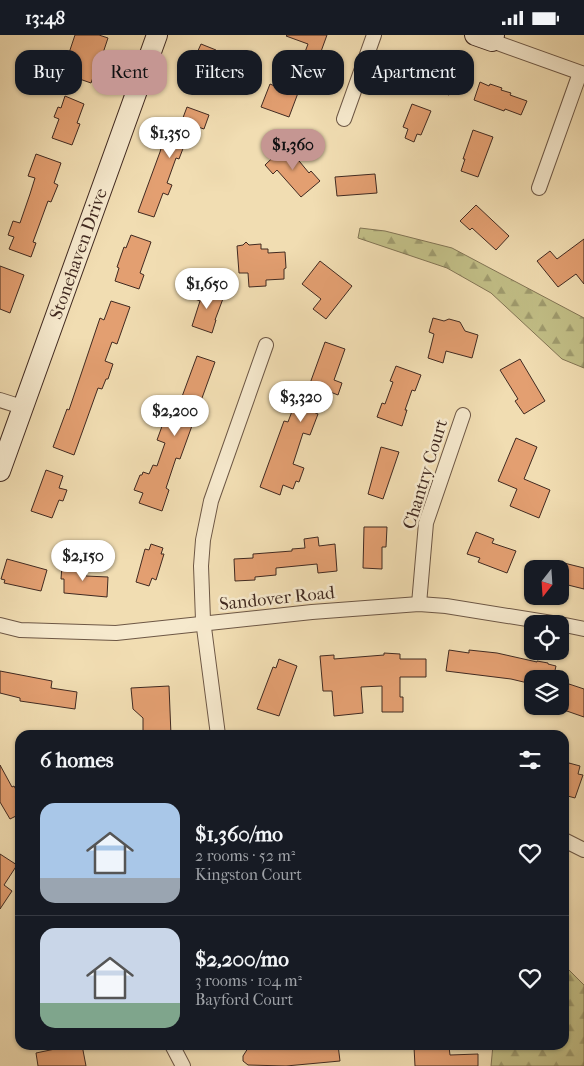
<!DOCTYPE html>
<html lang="en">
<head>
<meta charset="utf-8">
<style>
	:root { --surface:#171b24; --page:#20242c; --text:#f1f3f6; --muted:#9ea1a6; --line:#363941; --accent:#c59692 }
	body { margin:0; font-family:"IM FELL French Canon",serif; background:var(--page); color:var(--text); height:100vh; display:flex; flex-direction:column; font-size:19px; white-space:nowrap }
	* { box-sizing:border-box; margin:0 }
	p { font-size:16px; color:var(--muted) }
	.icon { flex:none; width:28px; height:28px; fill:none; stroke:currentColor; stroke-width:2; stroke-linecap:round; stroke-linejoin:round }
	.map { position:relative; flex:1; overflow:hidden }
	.details { position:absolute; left:15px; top:695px; width:554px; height:320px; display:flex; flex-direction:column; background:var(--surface); border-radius:15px; box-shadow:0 1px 4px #0004 }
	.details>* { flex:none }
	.banner { position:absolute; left:15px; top:15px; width:555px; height:45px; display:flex; gap:10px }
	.needle { width:32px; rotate:197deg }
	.fabs { position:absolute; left:524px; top:525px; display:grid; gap:10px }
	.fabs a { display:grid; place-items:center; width:45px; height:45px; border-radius:10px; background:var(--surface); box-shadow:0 1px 4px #0004; font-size:25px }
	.price { position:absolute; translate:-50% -42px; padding:0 11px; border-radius:18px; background:#fff; color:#222; font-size:16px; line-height:32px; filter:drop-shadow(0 1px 2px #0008) }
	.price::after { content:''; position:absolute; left:50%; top:30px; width:15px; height:11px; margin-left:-8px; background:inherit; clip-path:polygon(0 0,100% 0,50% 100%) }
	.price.current { background:var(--accent); color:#111 }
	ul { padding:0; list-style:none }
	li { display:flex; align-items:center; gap:15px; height:125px; padding:0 25px }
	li+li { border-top:1px solid var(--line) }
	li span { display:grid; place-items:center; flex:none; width:140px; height:100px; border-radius:15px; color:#555 }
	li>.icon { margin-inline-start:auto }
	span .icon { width:60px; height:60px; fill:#fffc; stroke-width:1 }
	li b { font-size:21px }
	h2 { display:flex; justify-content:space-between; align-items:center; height:60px; padding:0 25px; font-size:21px }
	.chip { padding:0 18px; border-radius:15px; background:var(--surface); box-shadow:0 1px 4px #0004; font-size:18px; line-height:45px }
	.chip.current { background:var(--accent); color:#111 }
	.status { display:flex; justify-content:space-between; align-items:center; height:35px; padding:0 25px; background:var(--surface); direction:ltr }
	.status svg { height:14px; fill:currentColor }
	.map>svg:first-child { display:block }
	.forest { fill:url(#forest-firs); stroke:#827454 }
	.building { fill:#e39f71; stroke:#412a21 }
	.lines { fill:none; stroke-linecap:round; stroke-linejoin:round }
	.street-casing { stroke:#6d5745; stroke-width:16 }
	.secondary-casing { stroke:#412a21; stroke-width:22 }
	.street { stroke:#f6e9cd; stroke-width:14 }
	.secondary { stroke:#f6e9cd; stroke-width:20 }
	.labels { text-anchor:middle; stroke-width:5; stroke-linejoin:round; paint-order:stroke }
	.street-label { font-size:18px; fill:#412a21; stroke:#f6e9cd }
</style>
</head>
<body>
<div class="status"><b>13:48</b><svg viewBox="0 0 49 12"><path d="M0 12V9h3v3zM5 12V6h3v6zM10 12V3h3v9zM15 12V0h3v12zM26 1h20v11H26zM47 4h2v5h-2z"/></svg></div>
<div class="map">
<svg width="584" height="1031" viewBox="0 0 584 1031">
	<defs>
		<pattern id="forest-firs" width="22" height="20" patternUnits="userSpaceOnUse" patternTransform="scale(1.25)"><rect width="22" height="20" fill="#c2bf87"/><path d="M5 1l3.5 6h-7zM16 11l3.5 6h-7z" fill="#9f9b6e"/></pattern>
	</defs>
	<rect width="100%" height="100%" fill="#f1ddb2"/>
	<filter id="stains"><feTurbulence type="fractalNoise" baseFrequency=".004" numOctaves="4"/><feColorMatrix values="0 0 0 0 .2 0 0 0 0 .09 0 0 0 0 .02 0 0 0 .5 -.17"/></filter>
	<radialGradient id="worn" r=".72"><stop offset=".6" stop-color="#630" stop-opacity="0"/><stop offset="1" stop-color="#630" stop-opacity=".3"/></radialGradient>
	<!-- forest -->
	<g class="forest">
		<polygon points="360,193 385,196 452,213 584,283 584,333 562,324 491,258 447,233 358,203"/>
		<polygon points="564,930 584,950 584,1031 491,1031 493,1010 564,1010"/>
	</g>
	<!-- building -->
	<g class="building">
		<polygon points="75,0 99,0 108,3 103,18 107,19 101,36 96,34 91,48 71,41 78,21 69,18"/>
		<polygon points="287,0 327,0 319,22 305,17 308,9 286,1"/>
		<polygon points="201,9 216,15 211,27 217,29 214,40 208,37 200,59 182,53 191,29 192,29"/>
		<polygon points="411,19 427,25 426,29 456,40 449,60 402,44"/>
		<polygon points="286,29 302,36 295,57 298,58 289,82 261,72 270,49 277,52"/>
		<polygon points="480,47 489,51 490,49 502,53 501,55 511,58 510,60 527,66 521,80 505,74 504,76 474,65"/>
		<polygon points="65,61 84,69 77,88 80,89 72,110 52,103 59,84 54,82 58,72 61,73"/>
		<polygon points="412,69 431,76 421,100 417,99 414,107 405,103 408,94 403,92"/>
		<polygon points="187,72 209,80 204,94 192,90 179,124 176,123 167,148 172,150 168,160 163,158 154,182 138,177 160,117 162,110 160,109 164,98 166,99 171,84 181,88"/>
		<polygon points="473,95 493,102 478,142 461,136 465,124 463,124"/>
		<polygon points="288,108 297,119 295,121 309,138 311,136 320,146 301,162 277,135 273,139 265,130"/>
		<polygon points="36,119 61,128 54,148 58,150 51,167 48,166 33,207 36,208 31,222 9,214 14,202 8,200 13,186 20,188 30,159 35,143 28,141"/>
		<polygon points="375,139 377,158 337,161 335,142"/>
		<polygon points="476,170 509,201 496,215 472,193 470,195 460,186"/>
		<polygon points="131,200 151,207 140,238 144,240 139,254 115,246 119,233 117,232 124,212 126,213"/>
		<polygon points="584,204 584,249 576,239 558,252 537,226 550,216 557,224"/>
		<polygon points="246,207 249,210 261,209 261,214 268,214 268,218 285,217 286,233 284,234 284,244 266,245 266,251 249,252 248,238 239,238 237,211 243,210"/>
		<polygon points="320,226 352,251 326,284 313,274 321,264 302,249"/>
		<polygon points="0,231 24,240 10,278 0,274"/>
		<polygon points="199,252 224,261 215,285 216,285 212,298 192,291 200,266 195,264"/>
		<polygon points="111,266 130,272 117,309 112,307 105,326 113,329 108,344 106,344 102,354 98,353 74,420 53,412 67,374 69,375 100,283 104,285"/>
		<polygon points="433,283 444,286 449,284 460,287 465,296 478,300 472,323 446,316 443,328 428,323 434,299 429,297"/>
		<polygon points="325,307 345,314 334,345 342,348 338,360 320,353 311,376 318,379 310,400 303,398 293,429 304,433 299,447 296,446 293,454 283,450 280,460 260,452 284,386 288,387 294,371 296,372 299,363 304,365"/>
		<polygon points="197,321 215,327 180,424 176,423 166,453 169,455 162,476 139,468 143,458 134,455 140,440 142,440 143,437 149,439 153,430 157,431 165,408 157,405 165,383 173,386"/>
		<polygon points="520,324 545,366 524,379 515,366 518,364 500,335"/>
		<polygon points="396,331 421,340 415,356 412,355 405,375 407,375 402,391 377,382 382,368 385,369 393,347 390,346"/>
		<polygon points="516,403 537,412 524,444 550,455 539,483 510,471 517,454 498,446"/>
		<polygon points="381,412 399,417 383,464 368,459"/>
		<polygon points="46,435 63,441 59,453 67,455 63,466 59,465 52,483 31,476"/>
		<polygon points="364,492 387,492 386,512 382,512 382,534 363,533"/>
		<polygon points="476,497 494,504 492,508 516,516 507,538 478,527 480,523 467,519"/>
		<polygon points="318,502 319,511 335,509 337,536 318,538 317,529 276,533 276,540 255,542 255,545 235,546 234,524 253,523 253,519 292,516 292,514 305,513 304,504"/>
		<polygon points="151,509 163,513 161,519 164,519 156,545 152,543 149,551 136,547 145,514 149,515"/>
		<polygon points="7,524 47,535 41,556 4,548 5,545 1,544"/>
		<polygon points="560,527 584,533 584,554 560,548"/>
		<polygon points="62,530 87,532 86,541 108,542 107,562 64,558 64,544 61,544"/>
		<polygon points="449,615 469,618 469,615 497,618 537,627 537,626 548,628 548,629 556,631 553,644 532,644 532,649 511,644 446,636"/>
		<polygon points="384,618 400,619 400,624 426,624 426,642 400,642 400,662 403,662 403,677 382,677 382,651 361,652 363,678 334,681 332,656 323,656 320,621 334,620 334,624 384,620"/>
		<polygon points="279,624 297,631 279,681 257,674 273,632 276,633"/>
		<polygon points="0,636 52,646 51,653 77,657 75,674 20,666 20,663 0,658"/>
		<polygon points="569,649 584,654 584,682 561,674"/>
		<polygon points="169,651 171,700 151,700 151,696 143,697 143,683 133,674 131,653"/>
		<polygon points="569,728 580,731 578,739 583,740 575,763 564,760 564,733 567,734"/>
		<polygon points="0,730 12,752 14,751 20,762 20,779 10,784 0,767"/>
		<polygon points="0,819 17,830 4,850 12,856 0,874"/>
		<polygon points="74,1010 82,1010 86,1031 38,1031 36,1018"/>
		<polygon points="250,1010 338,1010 340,1026 286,1031 248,1030 243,1026 243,1021"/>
		<polygon points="414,1012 449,1012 450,1020 478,1019 478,1031 415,1031"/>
	</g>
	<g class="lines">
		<!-- street casing -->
		<g class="street-casing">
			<g id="street">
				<polyline points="492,6 584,39"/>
				<polyline points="344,84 374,0"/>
				<polyline points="539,153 580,38"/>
				<polyline points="0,365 22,372"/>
				<polyline points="419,569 426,488 463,380"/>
				<polyline points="560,589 584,594"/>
				<polyline points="0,590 20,595 116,598 312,577 419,569 446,571 558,589"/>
				<polyline points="218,700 203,585 201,531 203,505 211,466 266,310"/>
				<polyline points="564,805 584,815"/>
				<polyline points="172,1010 183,1031"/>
			</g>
		</g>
		<!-- secondary casing -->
		<g class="secondary-casing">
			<g id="secondary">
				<polyline points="475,0 492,6 494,0"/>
				<path id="s1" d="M 0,436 L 157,0"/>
			</g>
		</g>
		<!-- street -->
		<use href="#street" class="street"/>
		<!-- secondary -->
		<use href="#secondary" class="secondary"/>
	</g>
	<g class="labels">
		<!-- street labels -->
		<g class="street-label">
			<text dy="6" stroke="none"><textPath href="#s1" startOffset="231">Stonehaven Drive</textPath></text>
			<text transform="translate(425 439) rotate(-73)" y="6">Chantry Court</text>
			<text transform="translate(277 563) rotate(-6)" y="6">Sandover Road</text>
		</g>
	</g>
	<rect width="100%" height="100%" filter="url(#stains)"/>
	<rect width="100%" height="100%" fill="url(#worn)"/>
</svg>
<div class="fabs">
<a><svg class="needle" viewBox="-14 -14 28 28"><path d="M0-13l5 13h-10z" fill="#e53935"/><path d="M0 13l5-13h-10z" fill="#9ea1a6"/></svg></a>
<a><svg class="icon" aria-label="locate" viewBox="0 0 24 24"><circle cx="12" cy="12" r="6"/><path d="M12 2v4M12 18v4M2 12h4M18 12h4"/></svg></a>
<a><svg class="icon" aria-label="layers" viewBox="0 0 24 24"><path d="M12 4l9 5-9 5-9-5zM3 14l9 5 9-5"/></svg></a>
</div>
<b class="price" style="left:170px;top:124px">$1,350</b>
<b class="price current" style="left:293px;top:136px">$1,360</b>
<b class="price" style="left:207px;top:275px">$1,650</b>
<b class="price" style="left:301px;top:388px">$3,320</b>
<b class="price" style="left:175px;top:402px">$2,200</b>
<b class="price" style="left:83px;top:547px">$2,150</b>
<div class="banner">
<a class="chip">Buy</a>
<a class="chip current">Rent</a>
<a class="chip">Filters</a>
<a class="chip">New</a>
<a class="chip">Apartment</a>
</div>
<section class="details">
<h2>6 homes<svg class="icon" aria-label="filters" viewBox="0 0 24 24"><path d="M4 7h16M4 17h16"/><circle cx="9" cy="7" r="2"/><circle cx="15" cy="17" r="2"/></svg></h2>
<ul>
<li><span style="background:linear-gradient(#a9c7e8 75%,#9aa5b1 0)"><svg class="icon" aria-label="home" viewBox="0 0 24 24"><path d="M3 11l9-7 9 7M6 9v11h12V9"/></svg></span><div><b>$1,360/mo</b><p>2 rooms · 52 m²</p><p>Kingston Court</p></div><svg class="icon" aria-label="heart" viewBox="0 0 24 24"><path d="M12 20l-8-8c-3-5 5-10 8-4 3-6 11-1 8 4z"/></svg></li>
<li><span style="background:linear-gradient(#c9d6e8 75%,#7fa58c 0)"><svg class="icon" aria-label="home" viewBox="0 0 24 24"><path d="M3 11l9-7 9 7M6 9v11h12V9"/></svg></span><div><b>$2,200/mo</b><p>3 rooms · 104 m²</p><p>Bayford Court</p></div><svg class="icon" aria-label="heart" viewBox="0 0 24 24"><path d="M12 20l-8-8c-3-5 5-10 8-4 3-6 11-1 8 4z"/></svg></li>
</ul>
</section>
</div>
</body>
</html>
